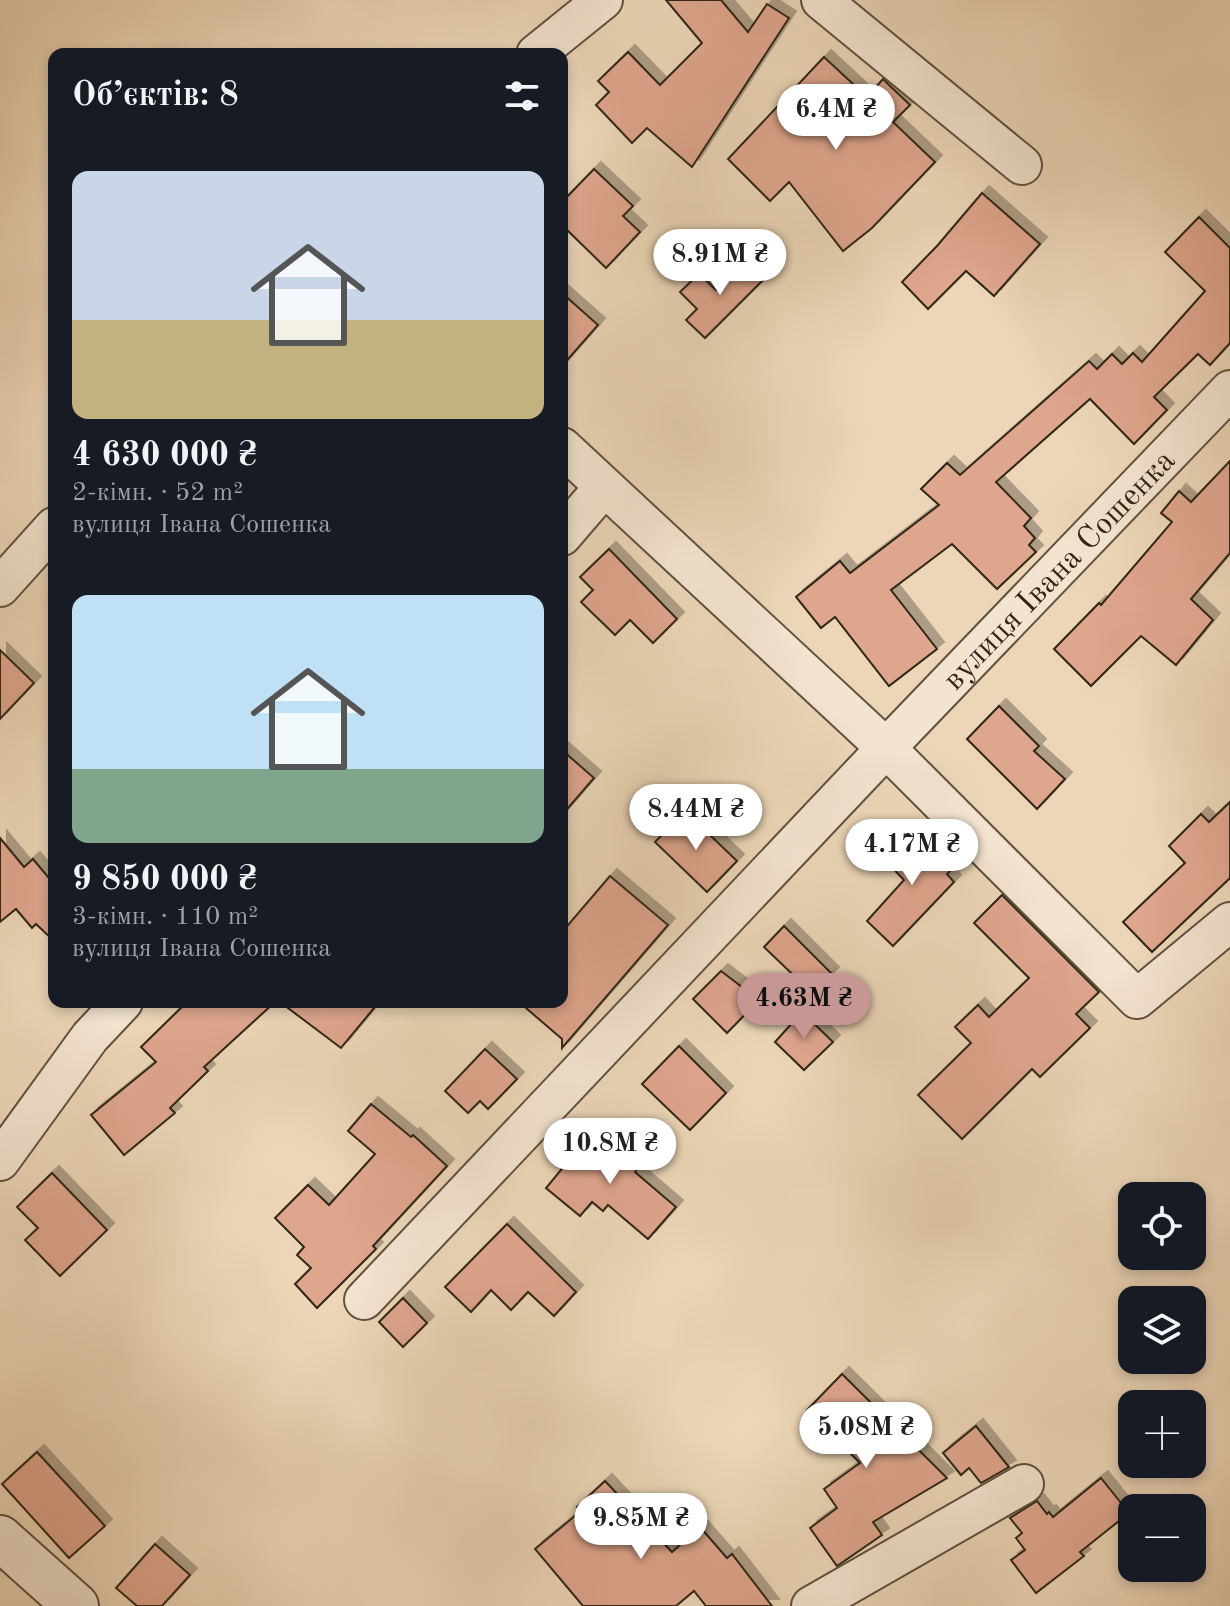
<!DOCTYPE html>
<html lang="uk">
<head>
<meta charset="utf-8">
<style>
	:root { --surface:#171b24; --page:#242831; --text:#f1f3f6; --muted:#9ea1a6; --accent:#c59692 }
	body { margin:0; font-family:"Old Standard TT",serif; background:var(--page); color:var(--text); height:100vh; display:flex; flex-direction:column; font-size:30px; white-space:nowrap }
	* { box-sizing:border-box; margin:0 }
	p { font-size:26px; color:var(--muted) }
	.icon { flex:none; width:44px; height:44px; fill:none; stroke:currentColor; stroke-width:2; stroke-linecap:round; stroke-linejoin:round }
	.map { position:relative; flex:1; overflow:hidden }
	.panel { position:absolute; left:48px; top:48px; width:520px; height:960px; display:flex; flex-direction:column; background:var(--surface); border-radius:16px; box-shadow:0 4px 12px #0003 }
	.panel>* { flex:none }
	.tools { position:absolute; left:1118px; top:1182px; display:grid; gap:16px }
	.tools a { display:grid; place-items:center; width:88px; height:88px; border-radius:16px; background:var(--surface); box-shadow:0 4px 12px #0003; font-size:40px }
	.price { position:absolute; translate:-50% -68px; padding:0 18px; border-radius:28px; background:#fff; color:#222; font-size:26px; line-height:52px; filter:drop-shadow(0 2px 4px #0008) }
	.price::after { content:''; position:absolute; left:50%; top:48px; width:24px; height:18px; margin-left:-12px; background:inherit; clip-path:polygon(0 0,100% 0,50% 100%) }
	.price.selected { background:var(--accent); color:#111 }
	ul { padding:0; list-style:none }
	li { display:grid; align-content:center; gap:16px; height:424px; padding:0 24px }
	li span { display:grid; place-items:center; height:248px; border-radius:16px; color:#555 }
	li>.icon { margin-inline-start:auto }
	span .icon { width:144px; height:144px; fill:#fffc; stroke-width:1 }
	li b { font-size:34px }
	h2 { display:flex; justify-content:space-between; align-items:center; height:96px; padding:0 24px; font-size:34px }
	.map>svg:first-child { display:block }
	.building { fill:#dfa68e; stroke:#302518; stroke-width:2; filter:url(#shadow) }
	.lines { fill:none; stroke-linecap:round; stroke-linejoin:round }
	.minor-casing { stroke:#5f5140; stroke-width:42 }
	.tertiary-casing { stroke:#5f5140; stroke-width:48 }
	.minor { stroke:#f3e4d0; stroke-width:38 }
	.tertiary { stroke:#f3e4d0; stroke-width:44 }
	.labels { text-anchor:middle; stroke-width:7; stroke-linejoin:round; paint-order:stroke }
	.street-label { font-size:32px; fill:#302518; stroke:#f3e4d0 }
</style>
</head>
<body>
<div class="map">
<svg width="1230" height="1606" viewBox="0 0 1230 1606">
	<defs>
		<filter id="shadow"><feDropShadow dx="7" dy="-7" stdDeviation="0" flood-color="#0004"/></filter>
	</defs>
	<rect width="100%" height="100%" fill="#ecd6b7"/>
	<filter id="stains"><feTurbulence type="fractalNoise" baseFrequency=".0025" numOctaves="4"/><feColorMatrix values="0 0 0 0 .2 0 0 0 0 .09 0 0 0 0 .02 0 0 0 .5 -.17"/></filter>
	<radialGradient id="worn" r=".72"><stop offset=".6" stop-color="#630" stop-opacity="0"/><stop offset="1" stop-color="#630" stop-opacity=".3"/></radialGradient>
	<!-- building -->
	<g class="building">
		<polygon points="666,0 721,0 748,32 767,4 789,18 692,167 647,128 632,143 596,105 609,92 598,81 628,52 660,85 702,43"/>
		<polygon points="824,57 867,97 883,79 888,84 910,105 893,122 935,162 872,228 843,251 789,182 770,201 728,159"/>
		<polygon points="594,169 633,206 623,216 640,232 606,268 562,225 562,202"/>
		<polygon points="982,193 1040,244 994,296 966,271 928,309 902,282 937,246"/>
		<polygon points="1199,217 1230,248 1230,343 1210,365 1198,354 1154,397 1167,410 1134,444 1090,399 996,482 1031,518 1024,526 1035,538 1029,545 1036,552 997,589 952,544 891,590 937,649 889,686 835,617 821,628 796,597 840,561 850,573 939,505 921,489 947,463 960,475 1089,361 1097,369 1112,354 1122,364 1133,353 1142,362 1205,291 1165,252"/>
		<polygon points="749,258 767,276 705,338 686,320 697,309 680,292 699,274 716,290"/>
		<polygon points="562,293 598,325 562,366"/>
		<polygon points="1230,461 1230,553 1191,599 1213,620 1176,665 1141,636 1091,686 1054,649 1099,603 1101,605 1172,522 1161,513 1179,491 1191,502"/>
		<polygon points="609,549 677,619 653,643 630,620 615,635 581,602 593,590 580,577"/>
		<polygon points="0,650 34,683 0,719"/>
		<polygon points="999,706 1039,746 1034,751 1065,779 1037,809 967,739"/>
		<polygon points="562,750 594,778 562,815"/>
		<polygon points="1230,802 1230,878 1152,952 1123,922 1185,863 1169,846 1201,814 1209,822"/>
		<polygon points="685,811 737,861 707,892 655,842"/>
		<polygon points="918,831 954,867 947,874 954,882 893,946 867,921 904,880 885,860 909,836 911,839"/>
		<polygon points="0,838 24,867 33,859 54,884 54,941 36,924 32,928 16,909 0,922"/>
		<polygon points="610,876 668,925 562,1048 562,1039 519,1002 562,1002 562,932"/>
		<polygon points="1002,895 1099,992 1076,1014 1090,1028 1040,1077 1032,1069 962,1139 918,1095 971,1043 955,1027 978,1005 989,1017 1029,978 974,923"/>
		<polygon points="784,926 832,974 812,993 764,947"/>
		<polygon points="721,971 759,1000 727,1033 693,999"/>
		<polygon points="187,1002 275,1002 204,1067 208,1071 170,1108 175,1113 124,1155 91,1115 156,1062 141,1047"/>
		<polygon points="280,1002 379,1002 341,1048"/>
		<polygon points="802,1012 833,1042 804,1070 775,1042"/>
		<polygon points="679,1046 726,1093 690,1130 642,1084"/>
		<polygon points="485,1049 517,1079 488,1109 480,1101 468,1113 445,1091"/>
		<polygon points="371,1104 411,1137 413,1135 447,1166 373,1246 376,1249 317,1308 295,1284 311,1268 297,1255 304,1247 275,1218 308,1185 329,1205 375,1154 348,1131"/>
		<polygon points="593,1131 638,1168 635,1172 676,1207 648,1239 608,1205 603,1211 592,1202 580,1216 546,1188"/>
		<polygon points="52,1173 107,1230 60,1276 25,1240 38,1228 17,1207"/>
		<polygon points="507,1224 576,1292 554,1316 528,1292 511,1310 491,1290 471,1312 445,1287"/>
		<polygon points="403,1298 427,1323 403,1347 379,1322"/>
		<polygon points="842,1374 947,1478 873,1522 882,1535 837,1566 810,1528 837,1508 824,1489 860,1463 807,1410"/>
		<polygon points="976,1426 1009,1467 981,1483 969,1468 961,1475 943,1453"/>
		<polygon points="37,1452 105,1526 69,1558 2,1484"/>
		<polygon points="1101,1478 1129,1513 1080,1552 1084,1556 1036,1593 1011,1560 1025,1550 1016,1538 1022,1533 1010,1518 1037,1501 1047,1514 1049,1512 1053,1517"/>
		<polygon points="605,1481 672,1552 700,1527 727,1558 732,1554 772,1606 706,1606 694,1591 676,1606 583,1606 535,1549 581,1511 577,1507"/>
		<polygon points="155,1544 190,1575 162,1606 137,1606 116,1588"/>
	</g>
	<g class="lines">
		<!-- minor casing -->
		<g class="minor-casing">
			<g id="minor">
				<polyline points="821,0 1022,165"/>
				<polyline points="536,54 603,0"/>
				<polyline points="562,447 886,748 1137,999 1230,922"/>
				<polyline points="562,536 604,487"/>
				<polyline points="0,587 54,527"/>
				<polyline points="0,1161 90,1037 123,1002"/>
				<path id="s1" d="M 364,1300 L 886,748 L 1230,390"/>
				<polyline points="811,1606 1024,1484"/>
			</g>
		</g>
		<!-- tertiary casing -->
		<g class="tertiary-casing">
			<polyline id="tertiary" points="0,1538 76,1606"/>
		</g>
		<!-- minor -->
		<use href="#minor" class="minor"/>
		<!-- tertiary -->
		<use href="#tertiary" class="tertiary"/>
	</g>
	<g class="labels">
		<!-- street labels -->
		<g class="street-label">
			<text dy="11" stroke="none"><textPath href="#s1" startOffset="1008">вулиця Івана Сошенка</textPath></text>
		</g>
	</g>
	<rect width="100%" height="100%" filter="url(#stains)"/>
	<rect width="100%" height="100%" fill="url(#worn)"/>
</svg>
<div class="tools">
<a><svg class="icon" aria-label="locate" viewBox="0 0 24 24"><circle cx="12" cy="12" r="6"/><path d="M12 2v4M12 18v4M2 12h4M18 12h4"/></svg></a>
<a><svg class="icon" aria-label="layers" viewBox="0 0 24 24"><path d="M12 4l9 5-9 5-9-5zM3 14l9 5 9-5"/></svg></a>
<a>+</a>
<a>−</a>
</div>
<b class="price" style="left:836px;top:152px">6.4M ₴</b>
<b class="price" style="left:720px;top:297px">8.91M ₴</b>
<b class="price" style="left:696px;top:852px">8.44M ₴</b>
<b class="price" style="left:912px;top:887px">4.17M ₴</b>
<b class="price selected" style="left:804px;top:1041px">4.63M ₴</b>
<b class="price" style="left:610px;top:1186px">10.8M ₴</b>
<b class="price" style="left:866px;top:1470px">5.08M ₴</b>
<b class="price" style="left:641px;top:1561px">9.85M ₴</b>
<section class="panel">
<h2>Об’єктів: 8<svg class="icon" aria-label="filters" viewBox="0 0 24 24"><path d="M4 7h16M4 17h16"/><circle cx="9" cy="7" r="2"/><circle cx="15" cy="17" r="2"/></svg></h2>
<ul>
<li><span style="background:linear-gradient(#c9d6e8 60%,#c2b280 0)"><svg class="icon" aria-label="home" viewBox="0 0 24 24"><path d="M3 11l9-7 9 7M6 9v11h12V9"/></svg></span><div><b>4 630 000 ₴</b><p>2-кімн. · 52 m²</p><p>вулиця Івана Сошенка</p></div></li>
<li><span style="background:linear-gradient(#bfe0f5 70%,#7fa58c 0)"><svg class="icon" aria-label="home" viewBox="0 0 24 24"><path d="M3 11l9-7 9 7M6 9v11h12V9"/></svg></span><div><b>9 850 000 ₴</b><p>3-кімн. · 110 m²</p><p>вулиця Івана Сошенка</p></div></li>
</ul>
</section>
</div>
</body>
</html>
